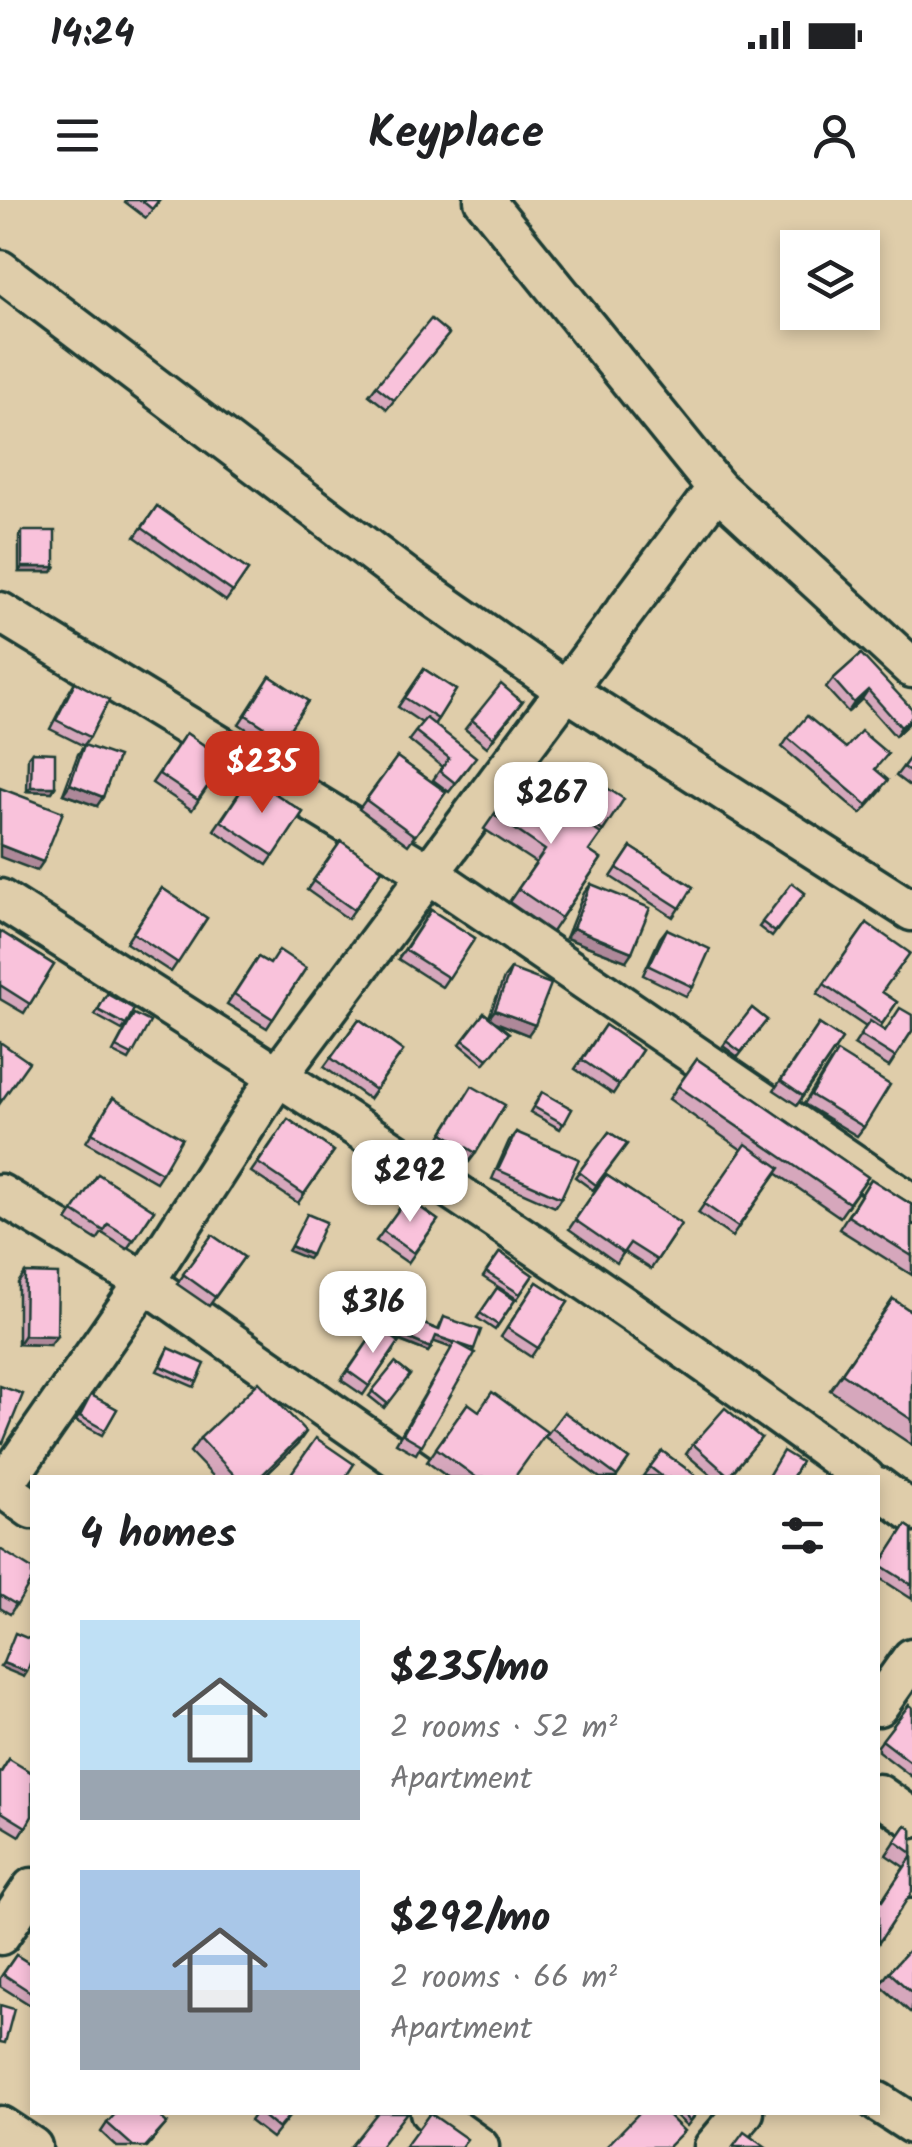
<!DOCTYPE html>
<html lang="en">
<head>
<meta charset="utf-8">
<style>
	:root { --surface:#fff; --page:#f6f6f6; --text:#202124; --muted:#757577; --accent:#c8321e }
	body { margin:0; font-family:Kalam,sans-serif; background:var(--page); color:var(--text); height:100vh; display:flex; flex-direction:column; font-size:38px; white-space:nowrap }
	* { box-sizing:border-box; margin:0 }
	p { font-size:32px; color:var(--muted) }
	.icon { flex:none; width:55px; height:55px; fill:none; stroke:currentColor; stroke-width:2; stroke-linecap:round; stroke-linejoin:round }
	.map { position:relative; flex:1; overflow:hidden }
	.panel { position:absolute; left:30px; top:1275px; width:850px; height:640px; display:flex; flex-direction:column; background:var(--surface); border-radius:0px; box-shadow:0 5px 15px #0003 }
	.panel>* { flex:none }
	.tools { position:absolute; left:780px; top:30px; display:grid; gap:20px }
	.tools a { display:grid; place-items:center; width:100px; height:100px; border-radius:0px; background:var(--surface); box-shadow:0 5px 15px #0003; font-size:50px }
	.price { position:absolute; translate:-50% -85px; padding:0 22px; border-radius:20px; background:#fff; color:#222; font-size:32px; line-height:65px; filter:drop-shadow(0 2px 5px #0008) }
	.price::after { content:''; position:absolute; left:50%; top:60px; width:30px; height:22px; margin-left:-15px; background:inherit; clip-path:polygon(0 0,100% 0,50% 100%) }
	.price.selected { background:var(--accent); color:#fff }
	ul { padding:0; list-style:none }
	li { display:flex; align-items:center; gap:30px; height:250px; padding:0 50px }
	li span { display:grid; place-items:center; flex:none; width:280px; height:200px; border-radius:0px; color:#555 }
	li>.icon { margin-inline-start:auto }
	span .icon { width:120px; height:120px; fill:#fffc; stroke-width:1 }
	li b { font-size:42px }
	h2 { display:flex; justify-content:space-between; align-items:center; height:120px; padding:0 50px; font-size:42px }
	.status { display:flex; justify-content:space-between; align-items:center; height:70px; padding:0 50px; background:var(--surface); direction:ltr }
	.status svg { height:28px; fill:currentColor }
	header { display:flex; justify-content:space-between; align-items:center; height:130px; padding:0 50px; background:var(--surface); font-size:45px; font-weight:700 }
	.map>svg:first-child { display:block }
	.lines { fill:none; stroke-linecap:round; stroke-linejoin:round }
	.street-casing { stroke:#1f3d34; stroke-width:45 }
	.street { stroke:#dfcdaa; stroke-width:38 }
	.wall { fill:#d6a7bc; stroke:#1f3d34; stroke-width:2.5 }
	.shaded-wall { fill:#ae8899; stroke:#1f3d34; stroke-width:2.5 }
	.building { fill:#f9c2db; stroke:#1f3d34; stroke-width:2.5 }
</style>
</head>
<body>
<div class="status"><b>14:24</b><svg viewBox="0 0 49 12"><path d="M0 12V9h3v3zM5 12V6h3v6zM10 12V3h3v9zM15 12V0h3v12zM26 1h20v11H26zM47 4h2v5h-2z"/></svg></div>
<header><svg class="icon" aria-label="menu" viewBox="0 0 24 24"><path d="M4 6h16M4 12h16M4 18h16"/></svg>Keyplace<svg class="icon" aria-label="person" viewBox="0 0 24 24"><circle cx="12" cy="8" r="4"/><path d="M4 21q1-7 8-7t8 7"/></svg></header>
<div class="map">
<svg width="912" height="1947" viewBox="0 0 912 1947">
	<rect width="100%" height="100%" fill="#dfcdaa"/>
	<filter id="ink" filterUnits="userSpaceOnUse"><feTurbulence type="fractalNoise" baseFrequency=".01" numOctaves="2"/><feDisplacementMap in="SourceGraphic" scale="20" xChannelSelector="R" yChannelSelector="G"/><feConvolveMatrix kernelMatrix="1 2 1 2 8 2 1 2 1" color-interpolation-filters="sRGB"/></filter>
	<g filter="url(#ink)">
		<g class="lines">
			<!-- street casing -->
			<g class="street-casing">
				<g id="street">
					<polyline points="484,0 717,288 912,468"/>
					<polyline points="0,70 409,380 569,492 912,711"/>
					<polyline points="0,412 430,674 912,1004"/>
					<path d="M 0,699 C 294,884 585,1072 865,1278"/>
					<polyline points="0,994 145,1082 425,1278"/>
					<polyline points="0,1286 32,1309"/>
					<polyline points="878,1287 912,1312"/>
					<polyline points="0,1290 145,1082 279,874 717,288"/>
					<polyline points="878,1506 912,1458"/>
					<polyline points="878,1594 912,1618"/>
					<polyline points="0,1735 32,1688"/>
					<polyline points="878,1759 912,1719"/>
					<polyline points="878,1902 912,1924"/>
					<polyline points="430,1912 479,1947"/>
					<polyline points="0,1926 32,1947"/>
					<polyline points="714,1947 744,1912"/>
				</g>
			</g>
			<!-- street -->
			<use href="#street" class="street"/>
		</g>
		<!-- wall -->
		<g class="wall">
			<polygon points="126,0 160,0 146,18 125,2"/>
			<polygon points="449,134 387,209 369,195 376,186"/>
			<polygon points="157,306 248,370 226,401 135,337"/>
			<polygon points="22,331 55,367 52,372 19,372 19,336"/>
			<polygon points="861,454 909,523 895,536 862,499 848,512 826,488 833,479"/>
			<polygon points="424,469 456,490 434,525 469,566 449,592 433,580 442,567 409,540 422,523 398,507"/>
			<polygon points="270,476 308,501 276,548 239,524"/>
			<polygon points="75,482 90,537 84,545 97,606 63,594 78,554 84,546 50,529 69,492"/>
			<polygon points="522,502 487,547 465,529 472,520"/>
			<polygon points="186,533 226,560 192,610 152,583"/>
			<polygon points="788,538 846,548 876,570 882,590 861,614 782,547"/>
			<polygon points="32,552 55,587 52,592 27,591 28,557"/>
			<polygon points="912,555 912,588 896,576"/>
			<polygon points="397,557 446,592 408,645 359,609"/>
			<polygon points="569,563 603,631 589,651 601,659 552,732 509,702 536,663 484,629 519,579 546,597"/>
			<polygon points="250,577 303,612 267,665 214,630"/>
			<polygon points="341,641 382,670 348,719 307,690"/>
			<polygon points="631,647 693,687 673,717 611,677"/>
			<polygon points="792,683 805,693 772,737 759,727"/>
			<polygon points="591,684 626,761 566,738 584,693"/>
			<polygon points="162,688 207,718 171,772 126,743"/>
			<polygon points="431,710 475,738 442,787 398,759"/>
			<polygon points="867,723 882,792 897,802 880,827 885,831 912,831 889,867 854,845 866,827 817,794"/>
			<polygon points="667,729 693,787 686,796 643,775 660,738"/>
			<polygon points="0,731 54,765 24,813 0,799"/>
			<polygon points="258,757 270,764 306,768 267,828 227,804"/>
			<polygon points="511,769 528,835 495,822 509,833 484,864 460,844 484,813 489,817 504,778"/>
			<polygon points="104,799 126,825 122,830 95,815"/>
			<polygon points="752,808 767,820 738,857 723,846"/>
			<polygon points="131,818 132,855 129,860 113,852"/>
			<polygon points="359,819 403,851 369,899 324,867"/>
			<polygon points="819,824 842,839 797,905 774,890"/>
			<polygon points="605,825 642,850 613,894 575,869"/>
			<polygon points="697,859 868,977 840,1017 776,973 732,1037 698,1013 742,950 669,899"/>
			<polygon points="830,862 864,927 857,936 804,904"/>
			<polygon points="542,892 572,909 560,929 530,912"/>
			<polygon points="466,895 476,953 469,962 437,942"/>
			<polygon points="113,898 162,973 156,982 86,942"/>
			<polygon points="288,919 334,951 298,1003 251,972"/>
			<polygon points="516,932 561,998 555,1007 492,979 509,941"/>
			<polygon points="609,932 627,944 593,990 575,977"/>
			<polygon points="98,974 154,1010 127,1049 102,1033 97,1040 67,1021"/>
			<polygon points="606,975 681,1024 651,1069 624,1052 617,1063 569,1029"/>
			<polygon points="871,979 912,1005 912,1075 839,1029"/>
			<polygon points="407,998 438,1020 408,1063 376,1041"/>
			<polygon points="212,1035 244,1057 209,1106 177,1084"/>
			<polygon points="500,1052 533,1075 517,1099 483,1077"/>
			<polygon points="25,1073 50,1145 18,1144 18,1083"/>
			<polygon points="537,1082 568,1102 531,1157 501,1137"/>
			<polygon points="497,1088 515,1100 495,1130 477,1118"/>
			<polygon points="893,1099 912,1112 912,1245 830,1190"/>
			<polygon points="391,1111 438,1130 444,1117 474,1149 416,1254 396,1243 452,1148 434,1141 428,1152 397,1140 399,1142 363,1195 341,1180 378,1127 382,1130"/>
			<polygon points="169,1148 197,1182 194,1187 157,1171"/>
			<polygon points="395,1163 410,1175 384,1208 369,1196"/>
			<polygon points="91,1195 117,1209 102,1235 76,1221"/>
			<polygon points="468,1203 514,1278 449,1278 427,1262"/>
			<polygon points="564,1212 629,1259 616,1278 600,1278 545,1237"/>
			<polygon points="200,1238 297,1245 263,1278 215,1278 190,1252"/>
			<polygon points="761,1238 728,1278 714,1278 686,1254 693,1244"/>
			<polygon points="662,1251 699,1278 643,1276"/>
			<polygon points="906,1325 912,1329 912,1399 878,1377 878,1369"/>
			<polygon points="0,1349 32,1379 10,1414 0,1408"/>
			<polygon points="909,1505 912,1507 912,1577 878,1551 878,1546"/>
			<polygon points="9,1559 32,1616 20,1636 0,1624 0,1573"/>
			<polygon points="906,1625 912,1630 912,1692 882,1701 904,1667 886,1655"/>
			<polygon points="912,1747 912,1814 880,1785 889,1772"/>
			<polygon points="16,1755 32,1765 32,1806 0,1786 0,1778"/>
			<polygon points="256,1912 293,1912 272,1938 250,1921"/>
			<polygon points="672,1912 698,1912 687,1926"/>
			<polygon points="107,1923 167,1923 147,1947 117,1947 101,1932"/>
		</g>
		<!-- shaded-wall -->
		<g class="shaded-wall">
			<polygon points="22,367 55,367 52,372 19,372"/>
			<polygon points="868,490 862,499 848,512 854,503"/>
			<polygon points="912,517 909,523 895,536 901,527"/>
			<polygon points="70,584 103,597 97,606 63,594"/>
			<polygon points="31,587 55,587 52,592 27,591"/>
			<polygon points="0,645 43,662 37,671 0,657"/>
			<polygon points="573,728 632,752 626,761 566,738"/>
			<polygon points="495,810 535,825 528,835 488,819"/>
			<polygon points="291,1046 311,1055 308,1059 288,1051"/>
			<polygon points="384,1128 431,1148 428,1152 381,1133"/>
			<polygon points="24,1135 57,1136 50,1145 18,1144"/>
			<polygon points="436,1136 455,1143 452,1148 432,1141"/>
			<polygon points="306,1232 297,1245 263,1278 258,1278"/>
			<polygon points="3,1463 27,1472 24,1477 0,1467"/>
		</g>
		<!-- building -->
		<g class="building">
			<polygon points="141,0 159,0 152,9"/>
			<polygon points="431,119 449,134 394,200 376,186"/>
			<polygon points="157,306 248,370 233,392 142,328"/>
			<rect x="22" y="331" width="33" height="36"/>
			<polygon points="861,454 912,509 912,517 901,527 868,490 854,503 833,479"/>
			<polygon points="424,469 456,490 438,519 405,498"/>
			<polygon points="270,476 308,501 283,539 246,515"/>
			<polygon points="75,482 109,500 90,537 56,520"/>
			<polygon points="501,484 522,502 493,537 472,520"/>
			<polygon points="807,516 846,548 861,531 888,554 875,569 888,580 867,605 788,538"/>
			<polygon points="426,518 476,557 455,583 440,571 449,558 415,531"/>
			<polygon points="186,533 226,560 198,600 159,574"/>
			<polygon points="84,545 118,557 103,597 70,584"/>
			<polygon points="32,552 55,553 55,587 31,587"/>
			<polygon points="912,555 912,574 903,567"/>
			<polygon points="397,557 446,592 415,636 366,600"/>
			<polygon points="569,563 624,599 603,631 548,594"/>
			<polygon points="250,577 303,612 274,656 221,621"/>
			<polygon points="519,579 601,634 589,651 601,659 561,718 518,689 545,650 494,615"/>
			<polygon points="0,588 63,612 43,662 0,645"/>
			<polygon points="341,641 382,670 354,710 313,681"/>
			<polygon points="631,647 693,687 680,708 617,668"/>
			<polygon points="792,683 805,693 775,732 762,722"/>
			<polygon points="591,684 650,708 632,752 573,728"/>
			<polygon points="162,688 207,718 178,763 133,733"/>
			<polygon points="431,710 475,738 449,778 405,750"/>
			<polygon points="867,723 910,753 882,792 897,802 882,824 824,784"/>
			<polygon points="667,729 710,749 693,787 649,766"/>
			<polygon points="0,731 54,765 30,804 0,785"/>
			<polygon points="279,750 306,768 273,819 234,794 258,757 270,764"/>
			<polygon points="511,769 551,784 535,825 495,810"/>
			<polygon points="107,794 134,809 126,825 98,810"/>
			<polygon points="752,808 767,820 741,852 726,841"/>
			<polygon points="900,808 912,815 912,831 895,857 860,835 870,821 885,831"/>
			<polygon points="484,813 509,833 488,859 463,840"/>
			<polygon points="134,814 150,822 132,855 116,847"/>
			<polygon points="359,819 403,851 375,890 331,858"/>
			<polygon points="819,824 842,839 803,896 781,881"/>
			<polygon points="605,825 642,850 619,885 582,860"/>
			<polygon points="0,842 29,862 0,903"/>
			<polygon points="837,852 890,885 864,927 811,895"/>
			<polygon points="697,859 868,977 849,1003 678,886"/>
			<polygon points="472,886 505,905 476,953 443,933"/>
			<polygon points="542,892 572,909 564,924 534,907"/>
			<polygon points="113,898 182,938 162,973 92,933"/>
			<polygon points="288,919 334,951 304,994 258,963"/>
			<polygon points="516,932 579,959 561,998 498,970"/>
			<polygon points="609,932 627,944 596,985 579,972"/>
			<polygon points="746,944 780,968 738,1027 704,1004"/>
			<polygon points="98,974 154,1010 134,1040 108,1024 104,1031 73,1011"/>
			<polygon points="606,975 681,1024 657,1060 630,1043 623,1053 575,1020"/>
			<polygon points="871,979 912,1005 912,1056 848,1016"/>
			<polygon points="407,998 438,1020 414,1053 383,1031"/>
			<polygon points="307,1014 326,1022 311,1055 291,1046"/>
			<polygon points="212,1035 244,1057 215,1097 183,1074"/>
			<polygon points="500,1052 533,1075 520,1094 486,1072"/>
			<polygon points="25,1073 58,1074 57,1136 24,1135"/>
			<polygon points="537,1082 568,1102 538,1148 507,1128"/>
			<polygon points="497,1088 515,1100 498,1125 480,1113"/>
			<polygon points="893,1099 912,1112 912,1220 842,1173"/>
			<polygon points="391,1111 439,1130 444,1117 481,1130 474,1149 436,1136 431,1148 384,1128"/>
			<polygon points="378,1127 399,1142 369,1186 348,1171"/>
			<polygon points="455,1142 475,1153 422,1245 403,1234"/>
			<polygon points="169,1148 205,1164 197,1182 161,1166"/>
			<polygon points="395,1163 410,1175 388,1204 372,1191"/>
			<polygon points="259,1182 306,1232 259,1278 237,1278 200,1238"/>
			<polygon points="0,1186 23,1194 3,1243 0,1242"/>
			<polygon points="492,1192 547,1232 514,1278 477,1278 436,1248 468,1203 479,1211"/>
			<polygon points="91,1195 117,1209 105,1230 80,1216"/>
			<polygon points="725,1208 761,1238 729,1276 693,1244"/>
			<polygon points="564,1212 629,1259 617,1276 552,1228"/>
			<polygon points="316,1238 354,1264 345,1278 288,1278"/>
			<polygon points="662,1251 699,1278 664,1278 650,1267"/>
			<polygon points="783,1251 801,1262 792,1278 767,1278"/>
			<polygon points="906,1325 912,1329 912,1385 880,1365"/>
			<polygon points="0,1349 32,1369 32,1379 17,1405 0,1395"/>
			<polygon points="15,1433 32,1440 32,1458 27,1472 3,1463"/>
			<polygon points="909,1505 912,1507 912,1563 882,1540"/>
			<polygon points="9,1559 32,1573 32,1616 26,1627 0,1611 0,1574"/>
			<polygon points="906,1625 912,1630 912,1653 895,1641"/>
			<polygon points="912,1656 912,1692 878,1744 878,1698 882,1701"/>
			<polygon points="912,1747 912,1793 889,1772"/>
			<polygon points="16,1755 32,1765 32,1793 3,1774"/>
			<polygon points="0,1805 14,1809 5,1843 0,1842"/>
			<polygon points="117,1912 155,1912 167,1923 145,1947 134,1947 107,1923"/>
			<polygon points="258,1912 292,1912 278,1929"/>
			<polygon points="378,1912 407,1912 380,1947 350,1947"/>
			<polygon points="640,1912 665,1912 684,1931 668,1947 606,1947"/>
			<polygon points="681,1912 697,1912 690,1921"/>
			<polygon points="430,1913 467,1939 461,1947 405,1947"/>
			<polygon points="744,1932 765,1947 733,1947"/>
		</g>
	</g>
</svg>
<div class="tools">
<a><svg class="icon" aria-label="layers" viewBox="0 0 24 24"><path d="M12 4l9 5-9 5-9-5zM3 14l9 5 9-5"/></svg></a>
</div>
<b class="price selected" style="left:262px;top:616px">$235</b>
<b class="price" style="left:551px;top:647px">$267</b>
<b class="price" style="left:410px;top:1025px">$292</b>
<b class="price" style="left:373px;top:1156px">$316</b>
<section class="panel">
<h2>4 homes<svg class="icon" aria-label="filters" viewBox="0 0 24 24"><path d="M4 7h16M4 17h16"/><circle cx="9" cy="7" r="2"/><circle cx="15" cy="17" r="2"/></svg></h2>
<ul>
<li><span style="background:linear-gradient(#bfe0f5 75%,#9aa5b1 0)"><svg class="icon" aria-label="home" viewBox="0 0 24 24"><path d="M3 11l9-7 9 7M6 9v11h12V9"/></svg></span><div><b>$235/mo</b><p>2 rooms · 52 m²</p><p>Apartment</p></div></li>
<li><span style="background:linear-gradient(#a9c7e8 60%,#9aa5b1 0)"><svg class="icon" aria-label="home" viewBox="0 0 24 24"><path d="M3 11l9-7 9 7M6 9v11h12V9"/></svg></span><div><b>$292/mo</b><p>2 rooms · 66 m²</p><p>Apartment</p></div></li>
</ul>
</section>
</div>
</body>
</html>
